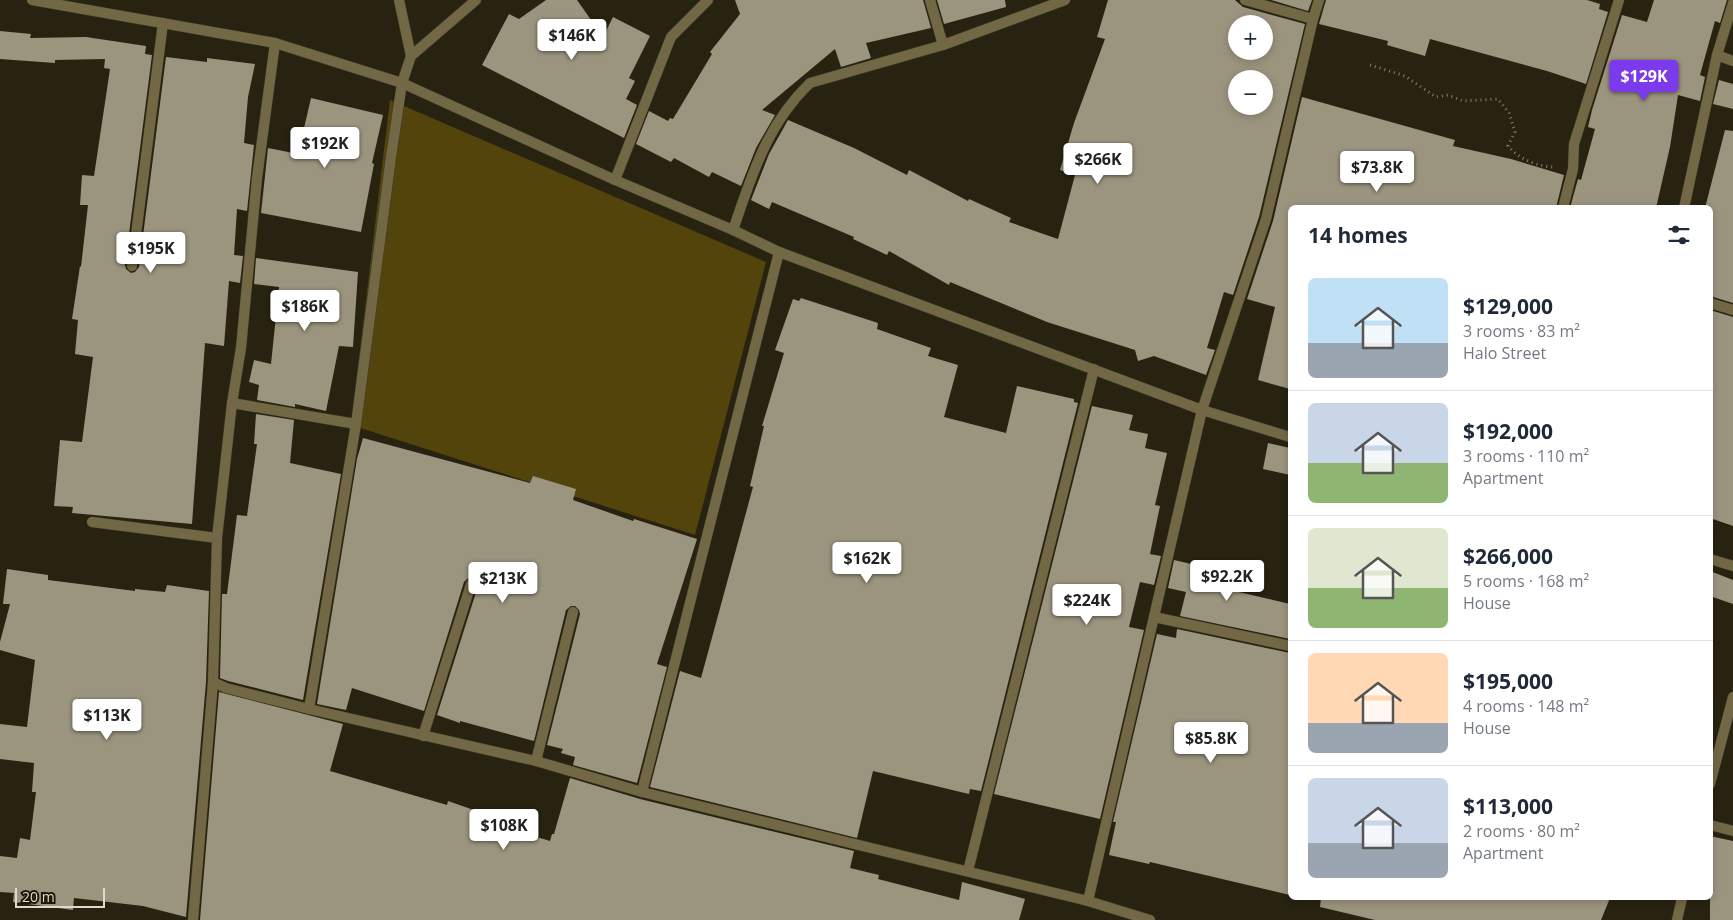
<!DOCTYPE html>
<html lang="en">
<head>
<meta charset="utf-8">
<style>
	:root { --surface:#fff; --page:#f6f6f7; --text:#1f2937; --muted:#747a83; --line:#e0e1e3; --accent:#7c3aed }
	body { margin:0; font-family:"Open Sans",sans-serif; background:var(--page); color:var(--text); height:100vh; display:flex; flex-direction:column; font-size:19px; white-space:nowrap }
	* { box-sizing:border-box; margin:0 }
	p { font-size:16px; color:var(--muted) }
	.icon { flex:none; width:28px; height:28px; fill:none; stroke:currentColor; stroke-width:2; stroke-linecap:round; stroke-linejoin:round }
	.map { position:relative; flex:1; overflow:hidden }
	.drawer { position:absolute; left:1288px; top:205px; width:425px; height:695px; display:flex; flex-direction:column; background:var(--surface); border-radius:8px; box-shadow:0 2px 8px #0003 }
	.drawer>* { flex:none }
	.fabs { position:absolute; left:1228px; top:15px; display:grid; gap:10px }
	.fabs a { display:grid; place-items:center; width:45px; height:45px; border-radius:50%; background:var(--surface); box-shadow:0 2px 8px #0003; font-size:25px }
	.scale { position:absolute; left:15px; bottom:12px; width:90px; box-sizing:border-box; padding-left:5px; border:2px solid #dedacf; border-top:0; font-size:14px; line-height:18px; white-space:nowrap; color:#dedacf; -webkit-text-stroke:4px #1f1907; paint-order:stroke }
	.price { position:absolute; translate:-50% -42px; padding:0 11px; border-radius:5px; background:#fff; color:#222; font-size:16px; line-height:32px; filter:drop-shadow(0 1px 2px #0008) }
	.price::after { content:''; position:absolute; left:50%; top:30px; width:15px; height:11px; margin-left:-8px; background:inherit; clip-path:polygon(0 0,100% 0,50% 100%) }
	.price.current { background:var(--accent); color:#fff }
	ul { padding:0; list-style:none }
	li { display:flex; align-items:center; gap:15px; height:125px; padding:0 20px }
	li+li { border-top:1px solid var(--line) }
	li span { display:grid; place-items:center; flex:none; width:140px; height:100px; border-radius:8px; color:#555 }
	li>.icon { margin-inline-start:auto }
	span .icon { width:60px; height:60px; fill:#fffc; stroke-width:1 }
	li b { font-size:21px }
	h2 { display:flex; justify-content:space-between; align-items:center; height:60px; padding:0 20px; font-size:21px }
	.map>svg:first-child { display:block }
	.green { fill:#53440c }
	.building { fill:#9b947e; fill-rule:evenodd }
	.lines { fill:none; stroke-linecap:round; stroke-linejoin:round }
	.service-casing { stroke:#413d2b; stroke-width:11 }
	.minor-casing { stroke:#413d2b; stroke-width:11 }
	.tertiary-casing { stroke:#413d2b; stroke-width:11 }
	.path { stroke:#837e6f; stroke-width:3; stroke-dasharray:1 4; stroke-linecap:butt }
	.service { stroke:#736845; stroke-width:10 }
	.minor { stroke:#736845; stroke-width:10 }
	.tertiary { stroke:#736845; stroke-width:10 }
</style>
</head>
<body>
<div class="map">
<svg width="1733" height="920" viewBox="0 0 1733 920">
	<rect width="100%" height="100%" fill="#282310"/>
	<!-- green -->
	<polygon class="green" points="390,100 766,262 695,535 351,425"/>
	<!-- building -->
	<g class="building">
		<polygon points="546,0 577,0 603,37 613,17 650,36 629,78 635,81 626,99 637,105 624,138 482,65 509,14 519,19"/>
		<polygon points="735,0 923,0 931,28 866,43 871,58 841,67 835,49 762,110 775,115 756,148 741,186 712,172 709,177 674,158 671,162 636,144 649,111 668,121 670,118 673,119 712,54 710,52 740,14"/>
		<polygon points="937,0 1005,0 1006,7 944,24"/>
		<path d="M 1108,0 L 1235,0 L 1243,7 L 1305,24 L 1259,217 L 1233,295 L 1224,292 L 1207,348 L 1215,350 L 1206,375 L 1154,356 L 1138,361 L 1135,350 L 1047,322 L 950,282 L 949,285 L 889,251 L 887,255 L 853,239 L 854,237 L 772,202 L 769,209 L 751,200 L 769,154 L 788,120 L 854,148 L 907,175 L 909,170 L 968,201 L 969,199 L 1011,218 L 1009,222 L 1058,239 L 1075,175 L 1060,170 L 1074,123 L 1105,39 L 1097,37 ZM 1236,24 L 1264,24 L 1264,51 L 1236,51 ZM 1236,79 L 1264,79 L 1264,106 L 1236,106 Z"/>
		<polygon points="1271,0 1312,0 1308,11"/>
		<polygon points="1326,0 1587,0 1600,4 1599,9 1608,12 1586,84 1547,71 1430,39 1425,56 1387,45 1388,41 1319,24"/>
		<polygon points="1654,0 1727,0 1720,23 1715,21 1700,75 1705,77 1700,101 1678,95 1670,147 1656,208 1570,208 1578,179 1581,180 1595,129 1588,127 1592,110 1622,15 1647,22"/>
		<polygon points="0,31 31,34 30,38 86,37 146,46 145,54 152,55 125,265 126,269 131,273 135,272 139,267 166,57 207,62 207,58 255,64 248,97 244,143 254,145 247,211 237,209 234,255 243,256 240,283 229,281 224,346 205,343 192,524 72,513 73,507 54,506 60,440 82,442 93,357 75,354 78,320 72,319 80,266 81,267 88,205 80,205 82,175 94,176 110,69 104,68 105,59 55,60 55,63 0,59"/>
		<polygon points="1719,80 1733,84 1733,109 1713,104"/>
		<polygon points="1302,97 1455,140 1453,146 1511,159 1564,175 1556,208 1290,208 1290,389 1258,380 1275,307 1247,299 1273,221"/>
		<polygon points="311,98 383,115 372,163 374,164 361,232 261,213 268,148 298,154"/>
		<polygon points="1725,130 1733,131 1733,303 1710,296 1710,208 1705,208"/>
		<polygon points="256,258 358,272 353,347 339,346 326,411 295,404 295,407 257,400 259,385 249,382 254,360 271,364 279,287 254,284"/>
		<polygon points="801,298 878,323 877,329 931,348 928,356 958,365 944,417 1006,433 1017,386 1074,399 1074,402 1078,403 981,791 970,789 969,794 873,771 857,838 650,787 680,671 701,678 753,487 750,486 764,426 762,426 784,353 775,350 793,299 799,301"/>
		<polygon points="1710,310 1733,317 1733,526 1710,518"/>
		<polygon points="1092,406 1133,415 1129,430 1148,434 1145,448 1167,453 1155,505 1160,506 1150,554 1161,556 1154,585 1140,582 1129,627 1144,630 1100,819 994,794"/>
		<polygon points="256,414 294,420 290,463 341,474 303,700 228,681 220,678 222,594 227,594 237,515 247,516 257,444 254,444"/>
		<polygon points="363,438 530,483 533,476 576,489 573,500 633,521 634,519 697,539 657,664 667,667 637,783 573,765 575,757 561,753 563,749 547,745 580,614 579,610 575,606 571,606 566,610 534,741 460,721 460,723 437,715 478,586 476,580 473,577 467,579 464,582 424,711 352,688 346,710 317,704 357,459"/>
		<polygon points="1268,443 1290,448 1290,475 1263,469"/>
		<polygon points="1174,560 1230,573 1226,589 1290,604 1290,639 1180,616 1186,592 1168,588"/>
		<polygon points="7,569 48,575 48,580 135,591 135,589 165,592 167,585 209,591 206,682 186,917 143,906 74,898 73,910 13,902 14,893 0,892 0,856 17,858 20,838 30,840 36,792 32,792 34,763 0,759 0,724 27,727 35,660 0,650 0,642 10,604 3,604"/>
		<polygon points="1710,571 1733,580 1733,604 1710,596"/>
		<polygon points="1177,629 1290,653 1290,895 1150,862 1149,864 1109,855 1116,822 1113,822 1157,634 1176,638"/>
		<polygon points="219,692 343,724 330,771 447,805 448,801 491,816 488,822 550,841 552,834 554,834 570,778 640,799 854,851 850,868 879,875 878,879 959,900 962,882 1025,899 1019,920 200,920"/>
		<polygon points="1710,836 1733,841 1733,920 1710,920"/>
		<polygon points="1321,898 1610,898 1601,920 1375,920 1320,907"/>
	</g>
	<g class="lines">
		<!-- service casing -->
		<g class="service-casing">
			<g id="service">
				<polyline points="232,403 356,424"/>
				<polyline points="1154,617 1290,646"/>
				<polyline points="968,871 1094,369"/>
			</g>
		</g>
		<!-- minor casing -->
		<g class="minor-casing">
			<g id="minor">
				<polyline points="399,0 411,56"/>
				<polyline points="930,0 943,45"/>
				<polyline points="1245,0 1313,19"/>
				<polyline points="275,43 257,178 241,348 232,403 217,538 213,682 226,688 309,709 536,761 642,792 1088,901 1150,920"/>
				<polyline points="1717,55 1733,61"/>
				<polyline points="615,180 671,37 708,0"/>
				<polyline points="1563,208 1573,169 1574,144 1619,0"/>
				<polyline points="1684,208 1717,55 1733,3"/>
				<path d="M 733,230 C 752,175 767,124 810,83 L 943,45 L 1065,0"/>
				<polyline points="132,266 163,23"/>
				<polyline points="1710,303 1733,310"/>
				<polyline points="92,522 217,538"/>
				<polyline points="309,709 356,424 391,157 402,83 411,56 476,0"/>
				<polyline points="423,736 471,584"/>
				<polyline points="536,761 573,612"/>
				<polyline points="1710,784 1733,697"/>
				<polyline points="642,792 779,252"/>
				<polyline points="1710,825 1733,831"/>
				<polyline points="1088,901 1202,410 1266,219 1313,19 1319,0"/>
				<polyline points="193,920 213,682"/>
				<polyline points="1677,920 1682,898"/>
			</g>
		</g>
		<!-- tertiary casing -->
		<g class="tertiary-casing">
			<g id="tertiary">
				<polyline points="32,0 275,43 402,83 615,180 733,230 779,252 1202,410 1290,437"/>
				<polyline points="1710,559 1733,566"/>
			</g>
		</g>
		<!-- path -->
		<path class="path" d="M 1370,65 L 1405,76 L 1436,97 L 1448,95 L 1463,101 L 1498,99 L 1509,113 L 1515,132 L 1508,146 C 1519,159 1536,166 1553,167"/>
		<!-- service -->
		<use href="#service" class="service"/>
		<!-- minor -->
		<use href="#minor" class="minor"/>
		<!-- tertiary -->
		<use href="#tertiary" class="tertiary"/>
	</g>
</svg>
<div class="fabs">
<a>+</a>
<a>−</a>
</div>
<div class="scale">20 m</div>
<b class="price" style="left:572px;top:61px">$146K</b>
<b class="price current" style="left:1644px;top:102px">$129K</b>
<b class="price" style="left:325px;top:169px">$192K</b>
<b class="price" style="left:1098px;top:185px">$266K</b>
<b class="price" style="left:1377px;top:193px">$73.8K</b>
<b class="price" style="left:151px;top:274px">$195K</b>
<b class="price" style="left:305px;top:332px">$186K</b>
<b class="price" style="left:867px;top:584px">$162K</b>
<b class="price" style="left:1227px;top:602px">$92.2K</b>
<b class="price" style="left:503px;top:604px">$213K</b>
<b class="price" style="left:1087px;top:626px">$224K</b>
<b class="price" style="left:107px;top:741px">$113K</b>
<b class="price" style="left:1211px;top:764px">$85.8K</b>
<b class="price" style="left:504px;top:851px">$108K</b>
<section class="drawer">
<h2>14 homes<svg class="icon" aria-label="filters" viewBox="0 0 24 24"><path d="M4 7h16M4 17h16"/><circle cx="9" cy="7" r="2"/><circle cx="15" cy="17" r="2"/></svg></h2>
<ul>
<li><span style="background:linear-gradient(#bfe0f5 65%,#9aa5b1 0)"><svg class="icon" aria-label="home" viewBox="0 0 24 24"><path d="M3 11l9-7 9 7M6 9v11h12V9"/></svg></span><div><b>$129,000</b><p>3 rooms · 83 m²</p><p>Halo Street</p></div></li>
<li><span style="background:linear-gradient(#c9d6e8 60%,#8fb573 0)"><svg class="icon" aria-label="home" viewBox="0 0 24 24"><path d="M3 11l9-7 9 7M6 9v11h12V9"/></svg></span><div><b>$192,000</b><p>3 rooms · 110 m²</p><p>Apartment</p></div></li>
<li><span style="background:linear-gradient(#dfe7d0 60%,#8fb573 0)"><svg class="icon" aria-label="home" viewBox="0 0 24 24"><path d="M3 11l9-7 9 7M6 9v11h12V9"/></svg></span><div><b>$266,000</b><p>5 rooms · 168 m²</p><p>House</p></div></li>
<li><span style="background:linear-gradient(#ffd9b3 70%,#9aa5b1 0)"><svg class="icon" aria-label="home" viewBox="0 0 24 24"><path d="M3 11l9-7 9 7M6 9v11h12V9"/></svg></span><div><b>$195,000</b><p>4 rooms · 148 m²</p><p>House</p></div></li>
<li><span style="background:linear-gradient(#c9d6e8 65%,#9aa5b1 0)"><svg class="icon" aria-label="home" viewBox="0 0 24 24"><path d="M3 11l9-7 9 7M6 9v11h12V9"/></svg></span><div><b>$113,000</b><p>2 rooms · 80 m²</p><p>Apartment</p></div></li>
</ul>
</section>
</div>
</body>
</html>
